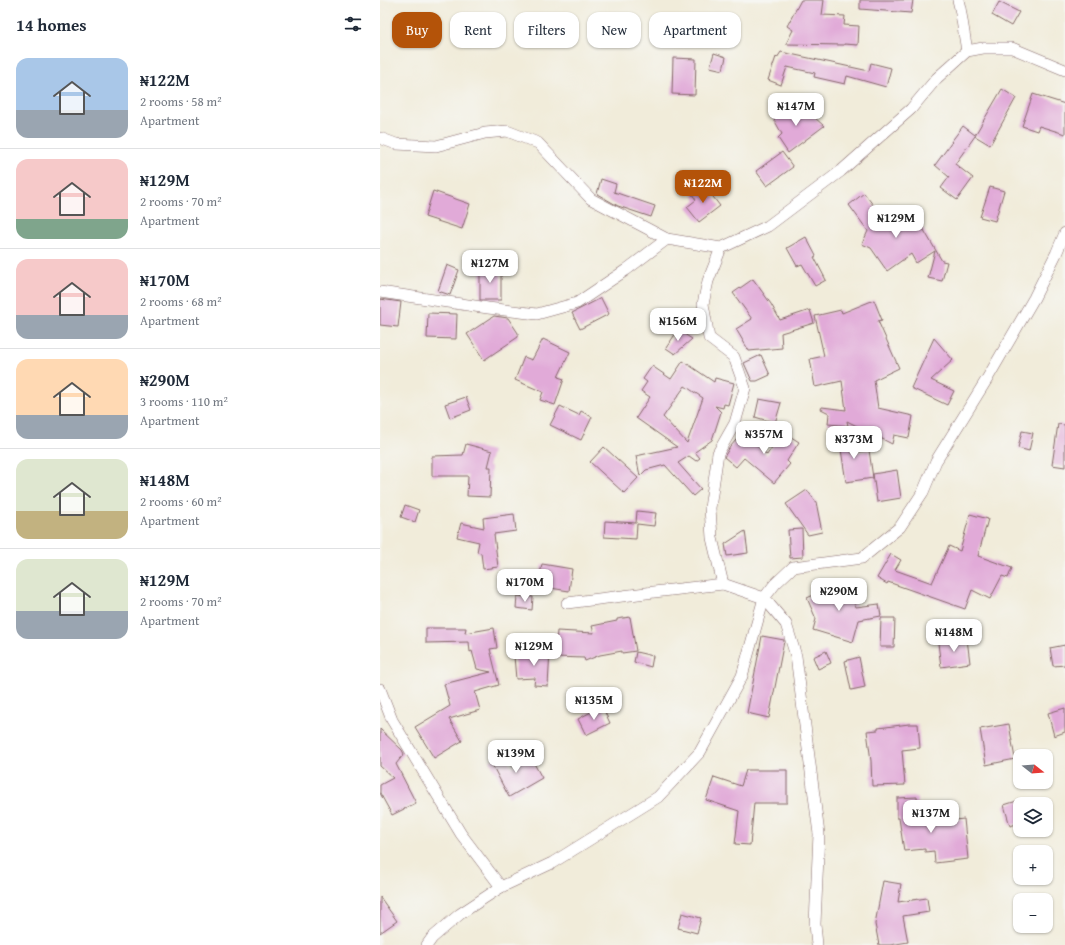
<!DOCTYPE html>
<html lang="en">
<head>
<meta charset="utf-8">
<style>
	:root { --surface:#fff; --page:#f2f2f3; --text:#1f2937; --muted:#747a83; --line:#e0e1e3; --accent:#b45309 }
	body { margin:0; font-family:"Gentium Book Plus",serif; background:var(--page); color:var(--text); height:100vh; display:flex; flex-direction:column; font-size:15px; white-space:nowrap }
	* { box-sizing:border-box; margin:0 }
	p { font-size:13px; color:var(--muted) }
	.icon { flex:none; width:22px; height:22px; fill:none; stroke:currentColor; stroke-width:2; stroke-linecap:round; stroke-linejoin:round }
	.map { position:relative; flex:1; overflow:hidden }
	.sheet { display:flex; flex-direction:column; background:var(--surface); width:380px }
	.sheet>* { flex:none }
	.hud { position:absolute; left:12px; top:12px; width:380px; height:36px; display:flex; gap:8px }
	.needle { width:26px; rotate:107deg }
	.fabs { position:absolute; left:633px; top:749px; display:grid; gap:8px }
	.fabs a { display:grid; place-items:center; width:40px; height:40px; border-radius:8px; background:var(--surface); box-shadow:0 1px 3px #0004; font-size:20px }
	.price { position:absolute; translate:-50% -34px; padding:0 9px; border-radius:8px; background:#fff; color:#222; font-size:13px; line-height:26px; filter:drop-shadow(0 1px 2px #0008) }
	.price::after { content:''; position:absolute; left:50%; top:24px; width:12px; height:9px; margin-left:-6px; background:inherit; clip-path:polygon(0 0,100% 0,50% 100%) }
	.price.active { background:var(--accent); color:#fff }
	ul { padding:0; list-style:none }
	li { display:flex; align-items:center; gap:12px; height:100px; padding:0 16px }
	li+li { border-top:1px solid var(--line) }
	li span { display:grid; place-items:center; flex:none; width:112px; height:80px; border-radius:12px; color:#555 }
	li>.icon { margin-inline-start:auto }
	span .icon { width:48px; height:48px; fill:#fffc; stroke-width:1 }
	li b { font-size:17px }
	h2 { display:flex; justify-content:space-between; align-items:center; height:48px; padding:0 16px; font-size:17px }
	.chip { padding:0 14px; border-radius:12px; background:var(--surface); box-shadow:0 1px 3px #0004; font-size:14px; line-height:36px }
	.chip.active { background:var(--accent); color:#fff }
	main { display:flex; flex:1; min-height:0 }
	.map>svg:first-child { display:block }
	.building { fill:#e1aad8; fill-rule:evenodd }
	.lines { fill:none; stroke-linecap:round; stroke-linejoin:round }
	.street-casing { stroke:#846768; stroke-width:12 }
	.street { stroke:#fff; stroke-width:11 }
</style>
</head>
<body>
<main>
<section class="sheet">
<h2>14 homes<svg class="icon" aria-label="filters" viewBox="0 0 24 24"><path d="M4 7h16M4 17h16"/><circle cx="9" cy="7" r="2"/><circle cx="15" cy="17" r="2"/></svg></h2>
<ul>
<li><span style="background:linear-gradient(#a9c7e8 65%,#9aa5b1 0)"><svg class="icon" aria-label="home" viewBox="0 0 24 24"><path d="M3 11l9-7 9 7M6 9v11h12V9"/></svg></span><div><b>₦122M</b><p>2 rooms · 58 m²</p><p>Apartment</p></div></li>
<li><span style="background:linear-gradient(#f6c9c9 75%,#7fa58c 0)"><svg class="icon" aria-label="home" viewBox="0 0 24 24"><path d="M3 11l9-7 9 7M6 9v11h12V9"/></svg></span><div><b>₦129M</b><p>2 rooms · 70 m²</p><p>Apartment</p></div></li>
<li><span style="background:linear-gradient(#f6c9c9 70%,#9aa5b1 0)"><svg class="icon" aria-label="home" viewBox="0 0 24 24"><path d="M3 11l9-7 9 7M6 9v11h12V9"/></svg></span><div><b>₦170M</b><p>2 rooms · 68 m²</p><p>Apartment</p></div></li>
<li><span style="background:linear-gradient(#ffd9b3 70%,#9aa5b1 0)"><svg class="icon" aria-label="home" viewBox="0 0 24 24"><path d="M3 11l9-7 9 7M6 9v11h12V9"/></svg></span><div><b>₦290M</b><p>3 rooms · 110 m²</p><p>Apartment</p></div></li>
<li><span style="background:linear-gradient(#dfe7d0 65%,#c2b280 0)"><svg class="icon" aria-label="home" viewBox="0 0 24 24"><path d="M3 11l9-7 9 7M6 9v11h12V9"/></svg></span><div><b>₦148M</b><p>2 rooms · 60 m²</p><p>Apartment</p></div></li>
<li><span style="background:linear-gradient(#dfe7d0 65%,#9aa5b1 0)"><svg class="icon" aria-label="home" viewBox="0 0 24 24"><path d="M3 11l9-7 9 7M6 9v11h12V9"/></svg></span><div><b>₦129M</b><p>2 rooms · 70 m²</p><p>Apartment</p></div></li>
</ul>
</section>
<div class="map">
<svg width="685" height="945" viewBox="0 0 685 945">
	<rect width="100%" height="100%" fill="#f6f6f2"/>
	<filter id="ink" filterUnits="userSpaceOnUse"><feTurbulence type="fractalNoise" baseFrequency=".025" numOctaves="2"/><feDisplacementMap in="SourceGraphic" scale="8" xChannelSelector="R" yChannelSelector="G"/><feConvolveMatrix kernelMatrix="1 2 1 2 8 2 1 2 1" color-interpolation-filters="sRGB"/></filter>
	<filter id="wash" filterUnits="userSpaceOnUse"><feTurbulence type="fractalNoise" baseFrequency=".012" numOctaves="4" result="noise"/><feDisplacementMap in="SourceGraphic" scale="16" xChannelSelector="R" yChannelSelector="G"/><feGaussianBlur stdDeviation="0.9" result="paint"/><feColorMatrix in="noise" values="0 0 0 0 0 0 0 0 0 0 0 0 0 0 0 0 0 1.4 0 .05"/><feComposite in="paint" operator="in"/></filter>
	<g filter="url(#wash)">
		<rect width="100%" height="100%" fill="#f1ecda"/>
		<g id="blocks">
			<!-- building -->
			<g class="building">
				<polygon points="421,0 444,0 442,15 465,16 464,25 479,26 478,45 464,44 464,45 406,44 413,30 407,26"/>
				<polygon points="480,0 533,0 531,13 480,9"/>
				<polygon points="619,2 639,12 631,26 612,15"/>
				<polygon points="401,52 489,71 491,63 511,68 506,87 467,76 465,84 434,77 435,73 407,67 401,85 388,80 396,57 397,58"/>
				<polygon points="334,53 346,57 343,70 330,67"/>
				<polygon points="293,58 316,59 315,95 292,94"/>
				<polygon points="622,89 636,98 610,145 595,136 575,164 593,178 577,200 561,188 569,177 555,165 572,142 571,142 583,126 595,135"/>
				<polygon points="653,94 685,104 685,134 659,126 657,131 642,126"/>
				<polygon points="411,106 416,116 423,107 444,126 408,153 398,138 402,134 392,116"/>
				<polygon points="402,152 413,167 387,186 376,171"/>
				<polygon points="221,179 236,184 234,192 275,206 271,217 238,206 217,194"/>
				<polygon points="324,185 340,206 319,222 307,207 316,200 312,194"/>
				<polygon points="610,187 624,191 615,221 600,217"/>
				<polygon points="53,191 90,204 82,229 45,217"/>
				<polygon points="484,193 510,227 534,213 562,261 567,262 562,281 548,278 555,251 536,263 531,254 507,271 491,248 482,244 488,231 469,205"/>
				<polygon points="426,237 436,256 434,257 446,280 435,286 422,264 417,266 407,248"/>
				<polygon points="67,265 79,270 70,295 58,291"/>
				<rect x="100" y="268" width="21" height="32"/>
				<polygon points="373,279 391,304 400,320 430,310 434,323 401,333 402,348 369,351 356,329 372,319 353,293"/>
				<polygon points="221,298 229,314 200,329 192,313"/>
				<polygon points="0,299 21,302 18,327 0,325"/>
				<polygon points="494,300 502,320 498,321 519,368 494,380 498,408 533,416 529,438 514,435 512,444 467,421 468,426 448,424 449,413 441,409 442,407 466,410 462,381 435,387 430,359 444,356 435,316 461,310 462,313"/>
				<polygon points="48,313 77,314 76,339 47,338"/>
				<polygon points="114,316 128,318 138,333 138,337 104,360 87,334"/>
				<polygon points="298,330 312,339 295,354 286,348"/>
				<polygon points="554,338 573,360 551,380 574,391 567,405 531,388"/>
				<polygon points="163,339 190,352 178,377 184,379 175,405 160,400 163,392 135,380 144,357 152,360"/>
				<polygon points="381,355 390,375 377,381 372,381 364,363"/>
				<path d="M 303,361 L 334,382 L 335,378 L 354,383 L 348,405 L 344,404 L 343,408 L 335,406 L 341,412 L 332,440 L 315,452 L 320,458 L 316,461 L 309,456 L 298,463 L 321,489 L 313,496 L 285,465 L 266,470 L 260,476 L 256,456 L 297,447 L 256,418 L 270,397 L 261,391 L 267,382 L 263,379 L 272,366 L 291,379 ZM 305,386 L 323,398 L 307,443 L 283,417 Z"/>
				<polygon points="86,397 91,410 70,418 65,404"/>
				<polygon points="379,399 401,403 395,423 375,417"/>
				<polygon points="180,406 199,415 201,411 212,417 201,440 170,425"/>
				<polygon points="678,424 685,425 685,467 672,465"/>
				<polygon points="468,428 472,453 489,450 493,478 466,482 458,430"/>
				<polygon points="402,431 419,442 407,461 410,464 394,483 364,458 356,467 344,457 350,447 363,432 387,455"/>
				<polygon points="642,431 653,433 649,451 638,448"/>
				<polygon points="86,444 112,451 108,467 111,467 110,497 87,496 88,476 52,476 52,456 83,455"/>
				<polygon points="224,447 258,478 244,493 210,462"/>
				<polygon points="517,470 521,498 497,502 493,474"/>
				<polygon points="427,490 436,502 442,532 428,535 406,504"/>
				<polygon points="25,505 39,510 35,522 21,517"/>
				<polygon points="257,511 276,513 274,526 257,524 256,539 224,537 225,521 256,523"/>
				<polygon points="134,514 136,531 114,534 118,567 103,569 101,553 97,552 99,542 77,537 81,523 104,528 103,518"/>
				<polygon points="590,514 608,519 598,556 632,568 628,578 622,576 610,599 592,590 585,609 508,582 507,584 497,578 511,554 521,560 515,570 552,583 569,546 580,551"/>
				<polygon points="422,529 423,557 410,558 408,530"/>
				<polygon points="365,531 368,553 347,556 345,544"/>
				<polygon points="162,564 192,569 189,591 158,586"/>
				<polygon points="464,581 476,607 499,604 501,616 479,620 473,642 433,630 436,619 427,598"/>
				<polygon points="137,596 153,597 152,610 136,608"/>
				<polygon points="250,617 256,651 242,653 242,651 220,655 205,661 204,658 175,657 177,631 214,633 212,626 237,621 237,619"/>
				<polygon points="501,618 515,618 514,647 500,647"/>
				<polygon points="46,628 86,628 85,633 114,628 117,648 110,649 119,685 95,692 100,710 69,719 82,741 54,758 35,727 70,706 64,684 111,672 97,669 92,651 90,652 89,642 46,643"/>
				<polygon points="382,636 404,640 404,641 389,718 367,713"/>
				<polygon points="587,639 590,663 561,667 558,643"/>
				<polygon points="685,645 685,665 673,666 670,648"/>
				<polygon points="156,650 170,651 168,686 154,685 155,678 136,679 134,656 156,653"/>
				<polygon points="446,651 451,663 438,669 433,657"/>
				<polygon points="256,652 273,656 271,667 254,662"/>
				<polygon points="479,657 485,687 471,690 465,661"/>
				<polygon points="222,706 230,723 206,735 198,719"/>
				<polygon points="685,708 685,732 674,736 668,713"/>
				<polygon points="529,724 538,724 540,748 522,750 525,785 492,786 491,761 487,731 498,730 498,728"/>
				<polygon points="629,724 635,759 606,765 600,729"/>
				<polygon points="0,729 22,750 24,754 16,764 36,803 12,815 0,793 0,785 13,778 0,766"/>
				<polygon points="124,753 132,767 150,756 162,778 129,797 110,761"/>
				<polygon points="366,770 407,770 407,803 374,803 370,845 355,844 359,811 326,800 334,777 361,786"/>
				<polygon points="537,797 538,824 584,819 588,859 555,863 554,851 545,852 545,849 524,851 519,818 517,818 517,798"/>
				<polygon points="640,800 640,823 630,826 624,805"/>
				<polygon points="503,881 521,884 518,902 547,898 549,912 523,916 528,942 510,945 499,945 495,924"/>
				<polygon points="0,897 17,921 0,933"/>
				<polygon points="302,913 321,918 317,933 298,928"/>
			</g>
		</g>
	</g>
	<g filter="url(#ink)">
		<use href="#blocks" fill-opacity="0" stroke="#846768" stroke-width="1"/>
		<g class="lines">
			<!-- street casing -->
			<g class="street-casing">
				<g id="street">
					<polyline points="578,0 580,8 587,51"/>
					<polyline points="0,138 16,144 56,146 105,133 127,131 158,143 211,199 287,239 341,248 388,226 461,171 531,109 557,78 587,51 603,48 632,48 685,70"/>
					<polyline points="341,248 328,281 323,304 329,338 354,357 365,388 355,423 338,453 330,508 332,538 343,584"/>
					<polyline points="0,292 108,308 157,314 197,303 246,270 287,239"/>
					<polyline points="187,603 274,592 343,584 384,598 406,624 416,656 439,834 435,924 437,945"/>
					<polyline points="0,689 12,720 81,834 121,887"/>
					<polyline points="47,945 52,938 80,914 121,887 172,863 278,797 320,752 362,676 384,598 395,584 413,567 482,558 520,527 543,492 556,461 607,379 654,298 676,254 685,233"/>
				</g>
			</g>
			<!-- street -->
			<use href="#street" class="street"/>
		</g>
	</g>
</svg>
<div class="fabs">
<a><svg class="needle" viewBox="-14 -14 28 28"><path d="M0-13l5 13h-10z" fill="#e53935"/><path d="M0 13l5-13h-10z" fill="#747a83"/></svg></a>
<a><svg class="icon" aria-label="layers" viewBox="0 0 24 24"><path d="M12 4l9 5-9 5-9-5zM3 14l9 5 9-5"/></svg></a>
<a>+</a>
<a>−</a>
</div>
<b class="price" style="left:416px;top:127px">₦147M</b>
<b class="price active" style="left:323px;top:204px">₦122M</b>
<b class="price" style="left:516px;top:239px">₦129M</b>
<b class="price" style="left:110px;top:284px">₦127M</b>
<b class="price" style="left:298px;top:342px">₦156M</b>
<b class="price" style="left:384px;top:455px">₦357M</b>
<b class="price" style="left:474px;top:460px">₦373M</b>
<b class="price" style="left:145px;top:603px">₦170M</b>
<b class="price" style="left:459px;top:612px">₦290M</b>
<b class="price" style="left:574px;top:653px">₦148M</b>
<b class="price" style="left:154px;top:667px">₦129M</b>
<b class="price" style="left:214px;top:721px">₦135M</b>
<b class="price" style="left:136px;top:774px">₦139M</b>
<b class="price" style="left:551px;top:834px">₦137M</b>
<div class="hud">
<a class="chip active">Buy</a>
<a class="chip">Rent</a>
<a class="chip">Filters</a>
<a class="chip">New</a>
<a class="chip">Apartment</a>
</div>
</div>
</main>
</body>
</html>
